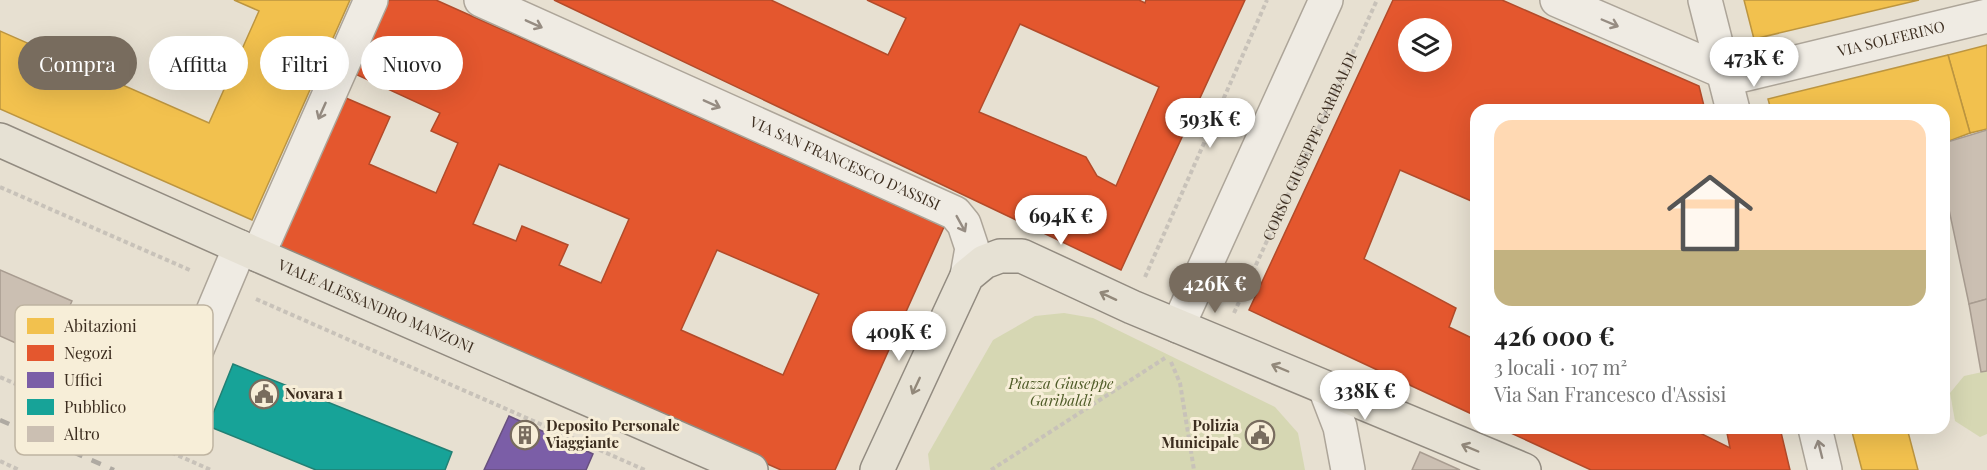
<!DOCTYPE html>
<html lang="it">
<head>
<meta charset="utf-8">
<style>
	:root { --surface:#fff; --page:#f6f6f6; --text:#222; --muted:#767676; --line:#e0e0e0; --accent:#786c5e }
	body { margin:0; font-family:"Playfair Display",serif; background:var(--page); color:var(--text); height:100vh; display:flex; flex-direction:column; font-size:22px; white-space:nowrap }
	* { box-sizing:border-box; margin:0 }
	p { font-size:20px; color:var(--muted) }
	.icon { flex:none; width:33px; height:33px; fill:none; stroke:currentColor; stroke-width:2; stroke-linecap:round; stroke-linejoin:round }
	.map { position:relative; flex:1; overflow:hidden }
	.sheet { position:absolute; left:1470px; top:104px; width:480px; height:330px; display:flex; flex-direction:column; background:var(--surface); border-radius:18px; box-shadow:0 6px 24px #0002 }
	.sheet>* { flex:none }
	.hud { position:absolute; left:18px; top:36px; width:570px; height:54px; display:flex; gap:12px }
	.fabs { position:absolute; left:1398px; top:18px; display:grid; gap:12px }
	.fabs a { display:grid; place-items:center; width:54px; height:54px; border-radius:50%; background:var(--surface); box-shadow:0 6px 24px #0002; font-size:30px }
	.price { position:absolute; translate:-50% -51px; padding:0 14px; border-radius:21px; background:#fff; color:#222; font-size:20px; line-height:39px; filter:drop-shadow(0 2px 3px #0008) }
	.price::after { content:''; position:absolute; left:50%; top:36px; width:18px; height:14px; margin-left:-9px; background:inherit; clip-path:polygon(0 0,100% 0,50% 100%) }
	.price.current { background:var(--accent); color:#fff }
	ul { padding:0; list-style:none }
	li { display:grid; align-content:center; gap:12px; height:318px; padding:0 24px }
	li+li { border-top:2px solid var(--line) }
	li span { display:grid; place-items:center; height:186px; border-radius:18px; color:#555 }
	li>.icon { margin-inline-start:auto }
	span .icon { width:108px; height:108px; fill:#fffc; stroke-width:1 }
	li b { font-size:26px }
	.tag { padding:0 21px; border-radius:27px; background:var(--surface); box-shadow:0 6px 24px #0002; font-size:21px; line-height:54px }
	.tag.current { background:var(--accent); color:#fff }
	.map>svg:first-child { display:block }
	.green { fill:#d6d7b3 }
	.homes { fill:#f2c14e; stroke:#bc9540; stroke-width:1.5 }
	.shops { fill:#e4572e; stroke:#b24b2a; stroke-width:1.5; fill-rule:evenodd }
	.offices { fill:#7b5ea7; stroke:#68507e; stroke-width:1.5 }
	.public { fill:#17a398; stroke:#228074; stroke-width:1.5 }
	.building { fill:#cbbfb2; stroke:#a89c90; stroke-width:1.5 }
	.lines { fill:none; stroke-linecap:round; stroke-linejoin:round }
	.minor-casing { stroke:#ada599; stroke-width:36 }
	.major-casing { stroke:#928b80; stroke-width:36 }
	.path { stroke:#c8c2b9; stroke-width:4; stroke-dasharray:4.5 3; stroke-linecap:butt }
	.minor { stroke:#efebe3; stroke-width:33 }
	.major { stroke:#e6e1d4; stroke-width:33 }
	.rail { stroke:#afaaa2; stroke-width:4.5; stroke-dasharray:10 10; stroke-linecap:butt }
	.oneway { stroke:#968c82 }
	.oneway2 { stroke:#92887a }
	.labels { text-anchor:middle; stroke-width:6; stroke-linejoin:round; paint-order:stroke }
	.street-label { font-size:15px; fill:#3d2e20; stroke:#f7eed8 }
	.park-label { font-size:15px; font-style:italic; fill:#4d5a26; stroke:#f7eed8 }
	.poi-label { font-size:15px; font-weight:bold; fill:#3d2e20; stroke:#f7eed8; text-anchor:start }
	.key { fill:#f7eed8; stroke:#bfb4a1; stroke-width:1.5 }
	.key-label { font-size:16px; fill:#3d2e20 }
</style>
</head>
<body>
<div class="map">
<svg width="1987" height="470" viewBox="0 0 1987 470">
	<rect width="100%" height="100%" fill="#e7e0d1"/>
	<!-- green -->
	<g class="green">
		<polygon points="1064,313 1093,318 1275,407 1298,433 1305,470 930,470 928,454 993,340 1035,316"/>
		<polygon points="1987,371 1987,434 1980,437 1955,421 1950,393 1964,376"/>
	</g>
	<!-- homes -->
	<g class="homes">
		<polygon points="234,0 350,0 252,220 0,109 0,31 209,123 259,11"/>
		<polygon points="1744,0 1919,0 1754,39"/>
		<polygon points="1987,45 1987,129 1970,133 1948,55"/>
		<polygon points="1948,55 1970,133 1944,143 1944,110 1771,110 1768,99"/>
		<polygon points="1851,428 1907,428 1918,470 1862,470"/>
	</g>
	<!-- shops -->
	<g class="shops">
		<path d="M 389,0 L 436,0 L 944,227 L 835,470 L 781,470 L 272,244 L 339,95 L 390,117 L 369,164 L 436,193 L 458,143 L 431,131 L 440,113 L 355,74 ZM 499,164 L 629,219 L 601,283 L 559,265 L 568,245 L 522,226 L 516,241 L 473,224 ZM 717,250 L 819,294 L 783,375 L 681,330 Z"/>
		<path d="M 554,0 L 771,0 L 888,55 L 906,18 L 867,0 L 1139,0 L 1145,3 L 1146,0 L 1245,0 L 1121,270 ZM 1020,24 L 1159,87 L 1116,186 L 1097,176 L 1086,157 L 979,112 Z"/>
		<path d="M 1393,0 L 1502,0 L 1699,86 L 1705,110 L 1476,110 L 1476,203 L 1400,170 L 1364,259 L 1456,308 L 1449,327 L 1476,340 L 1476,416 L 1249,310 ZM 1408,28 L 1442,28 L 1442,62 L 1408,62 Z"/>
		<polygon points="1500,428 1690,428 1730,448 1726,428 1780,428 1790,470 1591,470"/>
	</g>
	<!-- offices -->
	<polygon class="offices" points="509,416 593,454 586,470 484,470"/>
	<!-- public -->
	<polygon class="public" points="233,364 452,452 445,470 316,470 208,426"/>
	<!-- building -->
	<g class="building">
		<polygon points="1987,130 1987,299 1969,304 1944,186 1944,143"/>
		<polygon points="0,270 72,301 47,357 0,336"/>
		<polygon points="1987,299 1987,371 1981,372 1969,304"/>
		<polygon points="1420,452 1460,470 1412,470"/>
	</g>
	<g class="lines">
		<!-- minor casing -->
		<g class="minor-casing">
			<g id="minor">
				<path id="s2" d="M 481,0 L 955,213 L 964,224 L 972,248 L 967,276"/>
				<polyline points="1557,0 1724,72"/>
				<polyline points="1705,0 1733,110"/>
				<path id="s3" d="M 1726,79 L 1987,16"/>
				<polyline points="258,255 371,0"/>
				<polyline points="1178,326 1326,0"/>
				<polyline points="1325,388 1340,427 1348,470"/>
				<polyline points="174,404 240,247"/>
				<polyline points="1815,428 1825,470"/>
			</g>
		</g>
		<!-- major casing -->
		<g class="major-casing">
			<g id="major">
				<path id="s4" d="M 0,140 L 258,255 L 751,470"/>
				<polyline points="877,470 967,276 984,262 1000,256 1022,256 1132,307 1524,470"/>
			</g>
		</g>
		<!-- path -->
		<g class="path">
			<polyline points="0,187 192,271"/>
			<polyline points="1145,277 1267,0"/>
			<polyline points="256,299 645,470"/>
			<path id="s1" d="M 1234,313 L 1377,0"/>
			<polyline points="1171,362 1180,383 1194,470"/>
			<polyline points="0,377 211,470"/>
			<polyline points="0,461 19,470"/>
			<polyline points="991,470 1165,358"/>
		</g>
		<!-- minor -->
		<use href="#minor" class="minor"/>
		<!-- major -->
		<use href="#major" class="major"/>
		<!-- rail -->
		<polyline class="rail" points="0,420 114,470"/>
	</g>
	<!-- one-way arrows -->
	<defs><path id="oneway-shaft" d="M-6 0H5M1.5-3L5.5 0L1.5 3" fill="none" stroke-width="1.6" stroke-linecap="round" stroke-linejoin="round" transform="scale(1.5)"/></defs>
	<g class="oneway">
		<use href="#oneway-shaft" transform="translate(1610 23) rotate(23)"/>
		<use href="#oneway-shaft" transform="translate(534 24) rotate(24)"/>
		<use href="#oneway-shaft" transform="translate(712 104) rotate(24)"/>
		<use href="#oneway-shaft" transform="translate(322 111) rotate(114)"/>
		<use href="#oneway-shaft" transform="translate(961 224) rotate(61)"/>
		<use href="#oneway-shaft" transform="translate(1820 449) rotate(-104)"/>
	</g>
	<g class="oneway2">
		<use href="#oneway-shaft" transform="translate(1108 296) rotate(-155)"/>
		<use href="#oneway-shaft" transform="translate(1280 368) rotate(-157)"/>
		<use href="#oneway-shaft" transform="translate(916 386) rotate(115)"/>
		<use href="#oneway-shaft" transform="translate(1470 448) rotate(-157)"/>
	</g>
	<!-- icons -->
	<defs>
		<g id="civic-ring" transform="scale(1.5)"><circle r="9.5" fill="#f7eed8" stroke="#786c5e" stroke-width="1.5"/><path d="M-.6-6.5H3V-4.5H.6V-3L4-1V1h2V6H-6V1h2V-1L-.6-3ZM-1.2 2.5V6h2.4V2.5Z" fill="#786c5e"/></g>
		<g id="building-ring" transform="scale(1.5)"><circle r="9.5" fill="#f7eed8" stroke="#786c5e" stroke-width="1.5"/><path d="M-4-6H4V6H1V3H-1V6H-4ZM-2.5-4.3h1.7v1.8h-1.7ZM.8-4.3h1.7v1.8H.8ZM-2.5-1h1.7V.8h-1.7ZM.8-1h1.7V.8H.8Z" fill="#786c5e"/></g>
	</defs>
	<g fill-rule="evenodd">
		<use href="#civic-ring" x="264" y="394"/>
		<use href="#building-ring" x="525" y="435"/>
		<use href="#civic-ring" x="1260" y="435"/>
	</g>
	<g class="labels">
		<!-- street labels -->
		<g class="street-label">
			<text dy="5" stroke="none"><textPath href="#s3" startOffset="170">VIA SOLFERINO</textPath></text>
			<text dy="5" stroke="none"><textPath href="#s1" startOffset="183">CORSO GIUSEPPE GARIBALDI</textPath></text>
			<text dy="5" stroke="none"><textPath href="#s2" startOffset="399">VIA SAN FRANCESCO D'ASSISI</textPath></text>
			<text dy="5" stroke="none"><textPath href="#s4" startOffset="411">VIALE ALESSANDRO MANZONI</textPath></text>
		</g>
		<!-- park labels -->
		<g class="park-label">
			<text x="1061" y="389">Piazza Giuseppe<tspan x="1061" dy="17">Garibaldi</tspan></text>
		</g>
		<!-- poi labels -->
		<g class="poi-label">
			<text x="285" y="399">Novara 1</text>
			<text x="546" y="431">Deposito Personale<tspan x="546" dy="17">Viaggiante</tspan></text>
			<text x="1239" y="431" text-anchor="end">Polizia<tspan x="1239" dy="17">Municipale</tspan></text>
		</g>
	</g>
	<!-- legend -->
	<rect x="15" y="305" width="198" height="150" rx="9" class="key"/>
	<rect x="27" y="318" width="27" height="16" fill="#f2c14e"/>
	<rect x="27" y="345" width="27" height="16" fill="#e4572e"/>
	<rect x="27" y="372" width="27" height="16" fill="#7b5ea7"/>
	<rect x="27" y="399" width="27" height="16" fill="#17a398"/>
	<rect x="27" y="426" width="27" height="16" fill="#cbbfb2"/>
	<g class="key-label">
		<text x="64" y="332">Abitazioni</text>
		<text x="64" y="359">Negozi</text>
		<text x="64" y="386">Uffici</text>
		<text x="64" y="413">Pubblico</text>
		<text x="64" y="440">Altro</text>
	</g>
</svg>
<div class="fabs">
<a><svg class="icon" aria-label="layers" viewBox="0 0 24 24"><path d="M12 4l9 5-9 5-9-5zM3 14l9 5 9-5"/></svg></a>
</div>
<b class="price" style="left:1754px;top:88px">473K €</b>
<b class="price" style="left:1210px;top:149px">593K €</b>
<b class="price" style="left:1061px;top:246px">694K €</b>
<b class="price current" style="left:1215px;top:314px">426K €</b>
<b class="price" style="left:899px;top:362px">409K €</b>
<b class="price" style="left:1365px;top:421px">338K €</b>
<div class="hud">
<a class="tag current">Compra</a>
<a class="tag">Affitta</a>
<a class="tag">Filtri</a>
<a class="tag">Nuovo</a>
</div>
<section class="sheet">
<ul>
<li><span style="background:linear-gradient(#ffd9b3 70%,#c2b280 0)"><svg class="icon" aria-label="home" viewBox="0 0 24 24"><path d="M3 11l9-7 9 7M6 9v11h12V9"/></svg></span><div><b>426 000 €</b><p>3 locali · 107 m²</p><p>Via San Francesco d'Assisi</p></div></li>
</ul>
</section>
</div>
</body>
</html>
